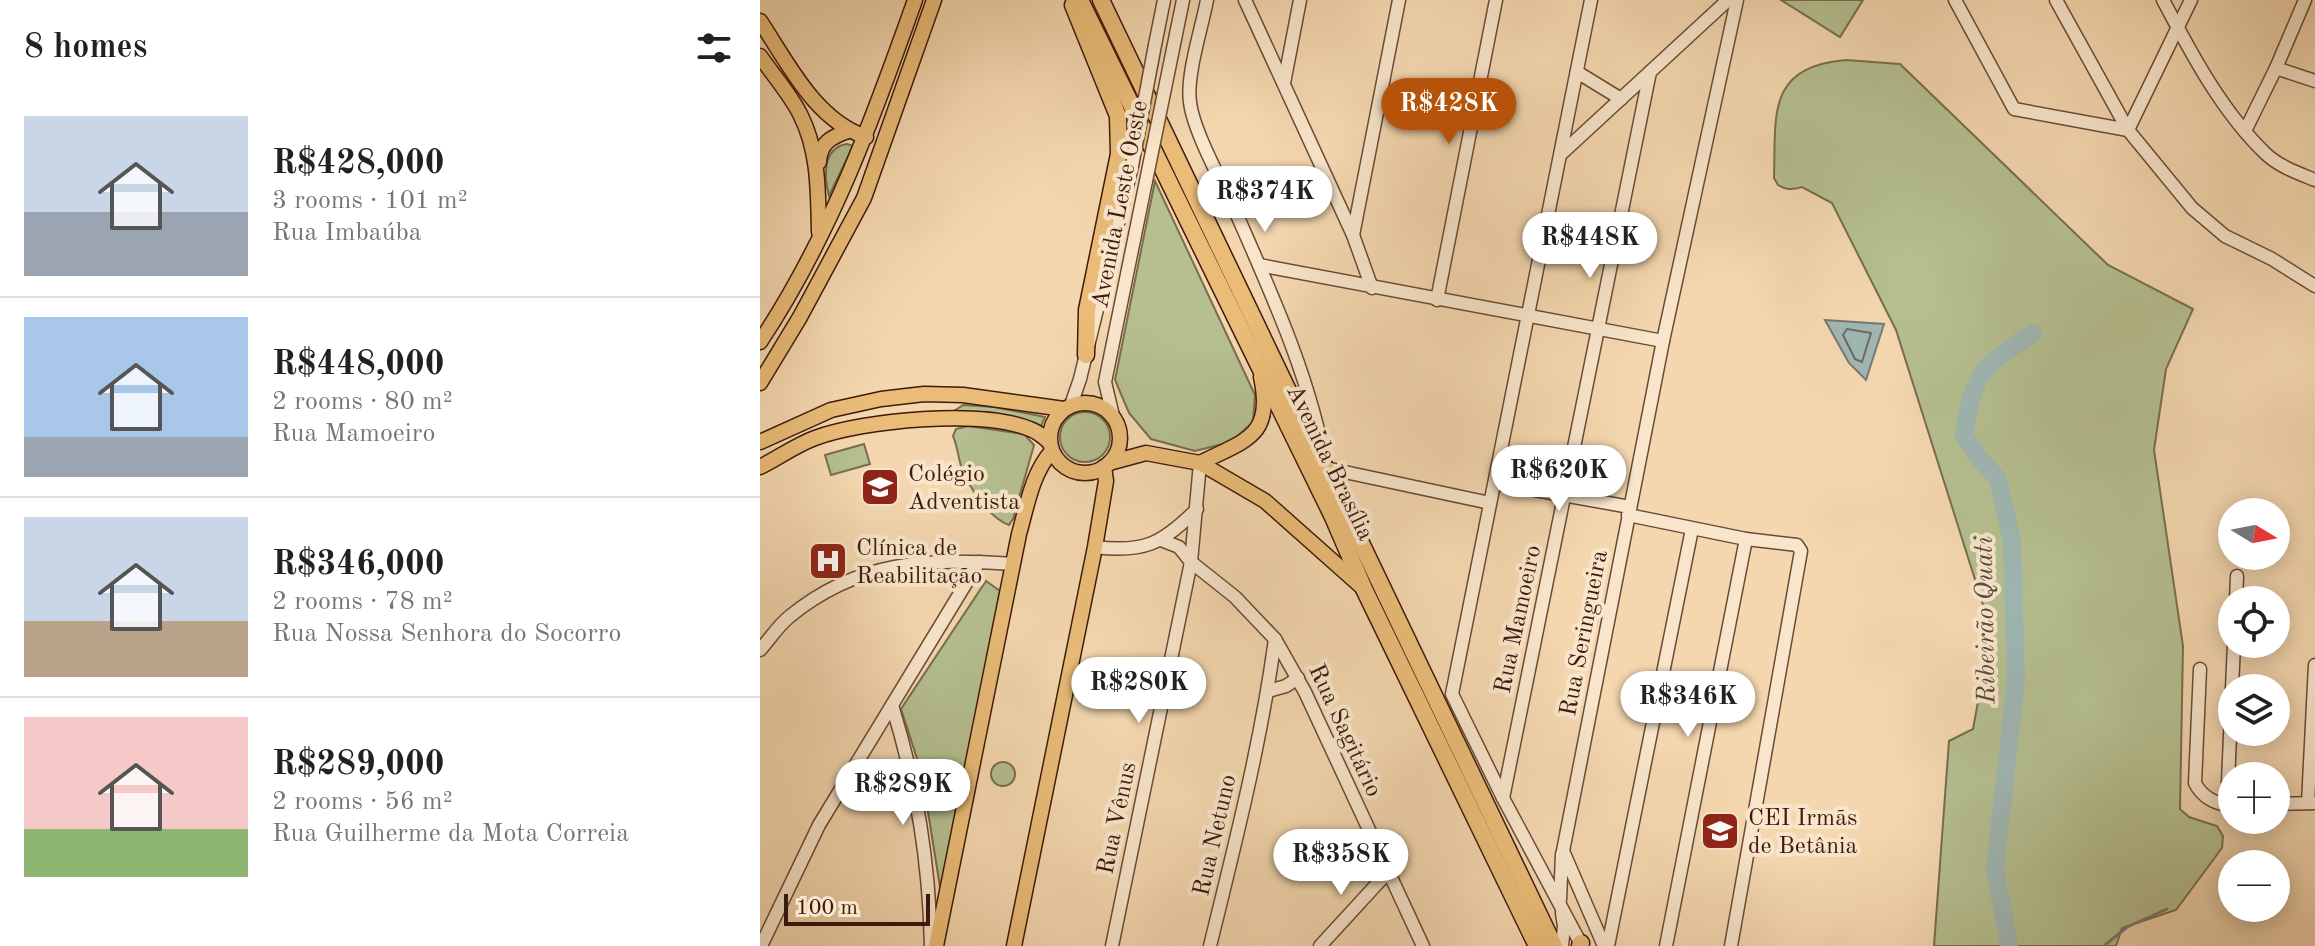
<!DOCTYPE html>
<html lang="en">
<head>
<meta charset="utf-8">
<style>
	:root { --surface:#fff; --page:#f2f2f2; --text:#202124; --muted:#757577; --line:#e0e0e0; --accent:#b45309 }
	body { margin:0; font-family:"Old Standard TT",serif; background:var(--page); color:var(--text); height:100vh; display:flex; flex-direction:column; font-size:30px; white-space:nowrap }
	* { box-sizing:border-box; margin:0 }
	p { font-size:26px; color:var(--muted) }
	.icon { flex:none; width:44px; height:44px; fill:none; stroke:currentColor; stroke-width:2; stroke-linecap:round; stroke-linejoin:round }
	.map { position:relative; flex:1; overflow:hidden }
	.drawer { display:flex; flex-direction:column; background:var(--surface); width:760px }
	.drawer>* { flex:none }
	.needle { width:52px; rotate:100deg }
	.controls { position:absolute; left:1458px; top:498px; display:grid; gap:16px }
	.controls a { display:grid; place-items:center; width:72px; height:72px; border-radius:50%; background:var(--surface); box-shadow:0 4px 20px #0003; font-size:40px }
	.scale { position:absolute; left:24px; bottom:20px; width:146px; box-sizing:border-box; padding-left:8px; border:4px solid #3d1b0c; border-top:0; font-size:22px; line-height:28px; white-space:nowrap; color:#3d1b0c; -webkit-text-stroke:6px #f8e5cb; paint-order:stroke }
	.price { position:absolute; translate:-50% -68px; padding:0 18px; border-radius:28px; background:#fff; color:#222; font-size:26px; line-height:52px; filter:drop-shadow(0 2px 4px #0008) }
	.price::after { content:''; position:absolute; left:50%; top:48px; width:24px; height:18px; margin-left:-12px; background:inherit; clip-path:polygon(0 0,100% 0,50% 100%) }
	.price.active { background:var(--accent); color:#fff }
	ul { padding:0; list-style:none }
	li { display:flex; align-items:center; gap:24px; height:200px; padding:0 24px }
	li+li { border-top:2px solid var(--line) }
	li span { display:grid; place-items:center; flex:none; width:224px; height:160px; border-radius:0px; color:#555 }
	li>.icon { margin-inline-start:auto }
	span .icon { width:96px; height:96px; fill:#fffc; stroke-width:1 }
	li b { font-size:34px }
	h2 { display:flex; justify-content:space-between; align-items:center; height:96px; padding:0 24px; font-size:34px }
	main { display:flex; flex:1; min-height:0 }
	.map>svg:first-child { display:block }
	.green { fill:#b5bf90; stroke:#796d4e; stroke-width:2 }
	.water { fill:#9fb7b4; stroke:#787971; stroke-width:2 }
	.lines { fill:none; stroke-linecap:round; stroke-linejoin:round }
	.shore { stroke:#6e6960; stroke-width:2 }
	.stream { stroke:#787971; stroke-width:3 }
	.river { stroke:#9fb7b4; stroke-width:18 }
	.minor-casing { stroke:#6b4a35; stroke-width:15 }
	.major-casing { stroke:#3d1b0c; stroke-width:17 }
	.highway-casing { stroke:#3d1b0c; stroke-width:19 }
	.minor { stroke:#f8e5cb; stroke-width:12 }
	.major { stroke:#eabc78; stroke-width:14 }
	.highway { stroke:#eabc78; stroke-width:16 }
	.minor-bridge-casing { stroke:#6b4a35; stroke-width:15; stroke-linecap:butt }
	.minor-bridge { stroke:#f8e5cb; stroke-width:12 }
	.labels { text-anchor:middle; stroke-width:8; stroke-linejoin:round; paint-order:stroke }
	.street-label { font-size:24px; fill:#3d1b0c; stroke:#f8e5cb }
	.poi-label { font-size:24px; fill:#3d1b0c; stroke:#f8e5cb; text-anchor:start }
	.water-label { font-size:26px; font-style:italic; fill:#5a4a3e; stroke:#f8e5cb }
</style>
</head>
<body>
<main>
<section class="drawer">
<h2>8 homes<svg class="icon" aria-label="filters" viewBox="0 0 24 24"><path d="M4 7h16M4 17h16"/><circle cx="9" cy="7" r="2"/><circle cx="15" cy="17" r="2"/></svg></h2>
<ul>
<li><span style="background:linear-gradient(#c9d6e8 60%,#9aa5b1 0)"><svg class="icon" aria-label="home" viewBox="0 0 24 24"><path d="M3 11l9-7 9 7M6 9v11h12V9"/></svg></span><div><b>R$428,000</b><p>3 rooms · 101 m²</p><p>Rua Imbaúba</p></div></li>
<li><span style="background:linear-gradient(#a9c7e8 75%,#9aa5b1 0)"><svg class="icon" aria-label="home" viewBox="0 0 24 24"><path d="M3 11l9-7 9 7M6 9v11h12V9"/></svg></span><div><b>R$448,000</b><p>2 rooms · 80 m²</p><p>Rua Mamoeiro</p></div></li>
<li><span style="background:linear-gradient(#c9d6e8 65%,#b9a48a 0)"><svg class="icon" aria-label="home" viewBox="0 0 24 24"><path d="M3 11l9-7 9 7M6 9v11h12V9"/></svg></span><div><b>R$346,000</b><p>2 rooms · 78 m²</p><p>Rua Nossa Senhora do Socorro</p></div></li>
<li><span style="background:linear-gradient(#f6c9c9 70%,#8fb573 0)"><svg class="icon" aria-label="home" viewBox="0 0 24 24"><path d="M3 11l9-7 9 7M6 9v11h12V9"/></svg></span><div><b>R$289,000</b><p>2 rooms · 56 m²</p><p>Rua Guilherme da Mota Correia</p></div></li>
</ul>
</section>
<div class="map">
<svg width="1555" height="946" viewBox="0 0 1555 946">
	<rect width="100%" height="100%" fill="#f4d7af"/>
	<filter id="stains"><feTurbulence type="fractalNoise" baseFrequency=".0025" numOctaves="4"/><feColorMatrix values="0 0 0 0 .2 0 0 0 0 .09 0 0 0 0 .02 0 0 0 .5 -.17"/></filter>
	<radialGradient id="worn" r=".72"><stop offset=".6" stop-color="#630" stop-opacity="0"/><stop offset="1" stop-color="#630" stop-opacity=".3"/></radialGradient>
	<!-- green -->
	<g class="green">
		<polygon points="1021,0 1103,0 1080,37"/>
		<path d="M 1086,60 L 1140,64 L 1348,265 L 1433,309 L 1406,369 L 1394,450 L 1423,646 L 1420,809 L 1429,817 L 1457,826 L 1463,836 L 1462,848 L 1416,910 L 1362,928 L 1356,946 L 1174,946 L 1189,741 L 1213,729 L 1231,630 L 1136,330 L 1072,203 L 1042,187 C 1032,190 1027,190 1018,185 L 1014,178 C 1016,115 1006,67 1086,60 Z"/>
		<path d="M 87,144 L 93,146 L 69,196 C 64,177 62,148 87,144 Z"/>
		<polygon points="395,181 495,395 493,422 471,442 435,451 391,439 369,413 355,380"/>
		<polygon points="203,405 234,407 285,417 281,426 266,421 191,413"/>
		<circle cx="325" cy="437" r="25"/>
		<path d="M 208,426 L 264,434 L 274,445 L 253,519 L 249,525 C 229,518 208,486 201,466 C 198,455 197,445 193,436 L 196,429 Z"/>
		<polygon points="104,444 110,464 71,475 65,455"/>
		<polygon points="226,581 240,591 181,893 162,774 141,709"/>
		<circle cx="243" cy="774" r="12"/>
	</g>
	<!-- water -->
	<polygon class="water" points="1065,320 1124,324 1106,380 1089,363"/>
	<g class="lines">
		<!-- shore -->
		<polygon class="shore" points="1087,329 1111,333 1102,362 1095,359 1083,335"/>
		<!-- stream -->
		<polyline class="stream" points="1344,946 1367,927 1407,909"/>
		<!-- river -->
		<path class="river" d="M 1249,946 L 1235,869 L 1256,680 L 1252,542 L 1238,479 L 1219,458 L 1204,435 C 1214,371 1221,368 1273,333"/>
		<!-- minor casing -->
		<g class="minor-casing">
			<g id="minor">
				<path d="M 447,0 C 442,27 426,76 430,102 C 433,131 464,186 477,215 C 513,297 551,380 566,468 L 730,503"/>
				<polyline points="485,0 593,235 612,288"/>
				<polyline points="1195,0 1254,109 1368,130"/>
				<polyline points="1296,0 1368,130 1432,208 1465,236 1512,259 1555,286"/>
				<path d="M 1403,0 C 1431,53 1462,112 1506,154 C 1520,167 1538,173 1555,180"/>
				<polyline points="395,45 404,0"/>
				<polyline points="1516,68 1555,81"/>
				<polyline points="817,72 861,99"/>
				<polyline points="524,83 540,0"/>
				<polyline points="404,93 423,0"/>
				<polyline points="1368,130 1431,0"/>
				<polyline points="1485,131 1516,68 1545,0"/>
				<polyline points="801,154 968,0"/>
				<polyline points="593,235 639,0"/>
				<polyline points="499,265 903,341"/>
				<polyline points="677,300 736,0"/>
				<polyline points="311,405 320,379 372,166"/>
				<polyline points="353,416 345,382 386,181"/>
				<polyline points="735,483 870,507"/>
				<polyline points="868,515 986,539 1037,545 1041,551 971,946"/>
				<polyline points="401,540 419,547 431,562 475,597 515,639 545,692 663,946"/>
				<path d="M 335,547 C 384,553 402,544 437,509"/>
				<polyline points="1476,600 1477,576"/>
				<path d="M 0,650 C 9,640 18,626 29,617 C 98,560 168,558 253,564"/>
				<path d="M 1440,669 L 1435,783 C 1442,797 1456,805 1472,805"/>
				<polyline points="1472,688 1474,644"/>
				<polyline points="508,691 526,686 538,678"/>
				<path d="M 132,705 C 157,787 169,860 171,946"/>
				<polyline points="743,798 890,72"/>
				<polyline points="1548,803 1555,665"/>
				<polyline points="1516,804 1555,803"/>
				<polyline points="1467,805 1472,690"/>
				<polyline points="800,900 802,854"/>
				<polyline points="1,946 59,825 219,562"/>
				<polyline points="352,946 431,562 440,463"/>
				<path d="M 450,946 C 475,844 501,743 515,639"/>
				<polyline points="560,946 628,872"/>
				<polyline points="802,946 804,926 802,913"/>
				<polyline points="822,946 743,798 692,694 831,0"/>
				<polyline points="844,946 803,851 903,341 977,0"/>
				<polyline points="848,946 932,529"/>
				<polyline points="906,946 986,539"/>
			</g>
		</g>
		<!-- major casing -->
		<g class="major-casing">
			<g id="major">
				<path d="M 0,21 C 28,63 55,120 106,137"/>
				<path d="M 0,56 C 13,75 30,94 40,114 C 59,151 58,192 59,232"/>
				<path d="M 59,162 C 60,143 71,137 88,131"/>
				<path d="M 0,342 C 70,237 113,119 155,0"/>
				<polyline points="0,383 40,317 104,198 174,0"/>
				<circle cx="325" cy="438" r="35"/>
				<polyline points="0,442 71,410 121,399 164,394 203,395 304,409"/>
				<polyline points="349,463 386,453 440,463 505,501 603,588"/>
				<path d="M 440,463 C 485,440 514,437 501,377"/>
				<path d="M 0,467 C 18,458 36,445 55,438 C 104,420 221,409 270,429 C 278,432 284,437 290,443"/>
				<path d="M 176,946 L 259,534 C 267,506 272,473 292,451"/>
				<polyline points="254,946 335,547 346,481 344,467"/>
			</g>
		</g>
		<!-- highway casing -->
		<g class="highway-casing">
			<g id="highway">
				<polyline points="320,0 573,517 604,589 777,946"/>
				<polyline points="341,0 794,946"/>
				<polyline points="313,5 358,116 359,154 327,310 326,355"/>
				<polyline points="820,946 821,943"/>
			</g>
		</g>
		<!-- minor -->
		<use href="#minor" class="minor"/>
		<!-- major -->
		<use href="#major" class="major"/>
		<!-- highway -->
		<use href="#highway" class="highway"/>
		<!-- minor-bridge casing -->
		<g class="minor-bridge-casing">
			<g id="minor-bridge">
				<polyline points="372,166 395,45"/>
				<polyline points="386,181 404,93"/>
			</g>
		</g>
		<!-- minor-bridge -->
		<use href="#minor-bridge" class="minor-bridge"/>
	</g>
	<!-- icons -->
	<defs>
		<g id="school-square" transform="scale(2)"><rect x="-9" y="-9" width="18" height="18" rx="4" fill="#8f2418" stroke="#f8e5cb"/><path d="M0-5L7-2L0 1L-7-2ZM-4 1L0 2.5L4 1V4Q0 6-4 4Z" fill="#fff"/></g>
		<g id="hospital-square" transform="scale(2)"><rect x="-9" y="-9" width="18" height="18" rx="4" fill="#8f2418" stroke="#f8e5cb"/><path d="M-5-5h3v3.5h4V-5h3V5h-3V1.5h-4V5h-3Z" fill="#fff"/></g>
	</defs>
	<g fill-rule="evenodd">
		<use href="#school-square" x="120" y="487"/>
		<use href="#hospital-square" x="68" y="561"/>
		<use href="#school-square" x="960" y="831"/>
	</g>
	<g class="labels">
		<!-- street labels -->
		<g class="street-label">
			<text transform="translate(359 204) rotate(-79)" y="8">Avenida Leste Oeste</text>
			<text transform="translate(571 462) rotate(64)" y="8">Avenida Brasília</text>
			<text transform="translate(757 619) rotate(-78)" y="8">Rua Mamoeiro</text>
			<text transform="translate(823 633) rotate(-79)" y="8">Rua Seringueira</text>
			<text transform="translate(586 730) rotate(65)" y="8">Rua Sagitário</text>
			<text transform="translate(356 818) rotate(-78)" y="8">Rua Vênus</text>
			<text transform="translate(454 835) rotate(-77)" y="8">Rua Netuno</text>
		</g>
		<!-- poi labels -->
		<g class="poi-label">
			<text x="148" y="481">Colégio<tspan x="148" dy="28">Adventista</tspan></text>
			<text x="96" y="555">Clínica de<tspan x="96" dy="28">Reabilitação</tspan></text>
			<text x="988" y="825">CEI Irmãs<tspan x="988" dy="28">de Betânia</tspan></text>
		</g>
		<!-- water labels -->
		<g class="water-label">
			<text transform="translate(1224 620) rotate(-91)" y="9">Ribeirão Quati</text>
		</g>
	</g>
	<rect width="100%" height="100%" filter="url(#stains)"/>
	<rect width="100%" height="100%" fill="url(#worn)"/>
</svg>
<div class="controls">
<a><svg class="needle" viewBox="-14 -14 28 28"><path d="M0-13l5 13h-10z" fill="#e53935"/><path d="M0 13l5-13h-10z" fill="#757577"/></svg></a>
<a><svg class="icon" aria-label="locate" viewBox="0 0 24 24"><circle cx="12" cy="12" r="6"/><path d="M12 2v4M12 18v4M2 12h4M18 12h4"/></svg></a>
<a><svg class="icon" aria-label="layers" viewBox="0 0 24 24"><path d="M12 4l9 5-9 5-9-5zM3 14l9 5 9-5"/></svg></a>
<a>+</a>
<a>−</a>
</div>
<div class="scale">100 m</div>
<b class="price active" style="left:689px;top:146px">R$428K</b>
<b class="price" style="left:505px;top:234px">R$374K</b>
<b class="price" style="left:830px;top:280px">R$448K</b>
<b class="price" style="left:799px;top:513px">R$620K</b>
<b class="price" style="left:379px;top:725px">R$280K</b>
<b class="price" style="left:928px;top:739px">R$346K</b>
<b class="price" style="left:143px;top:827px">R$289K</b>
<b class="price" style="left:581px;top:897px">R$358K</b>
</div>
</main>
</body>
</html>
